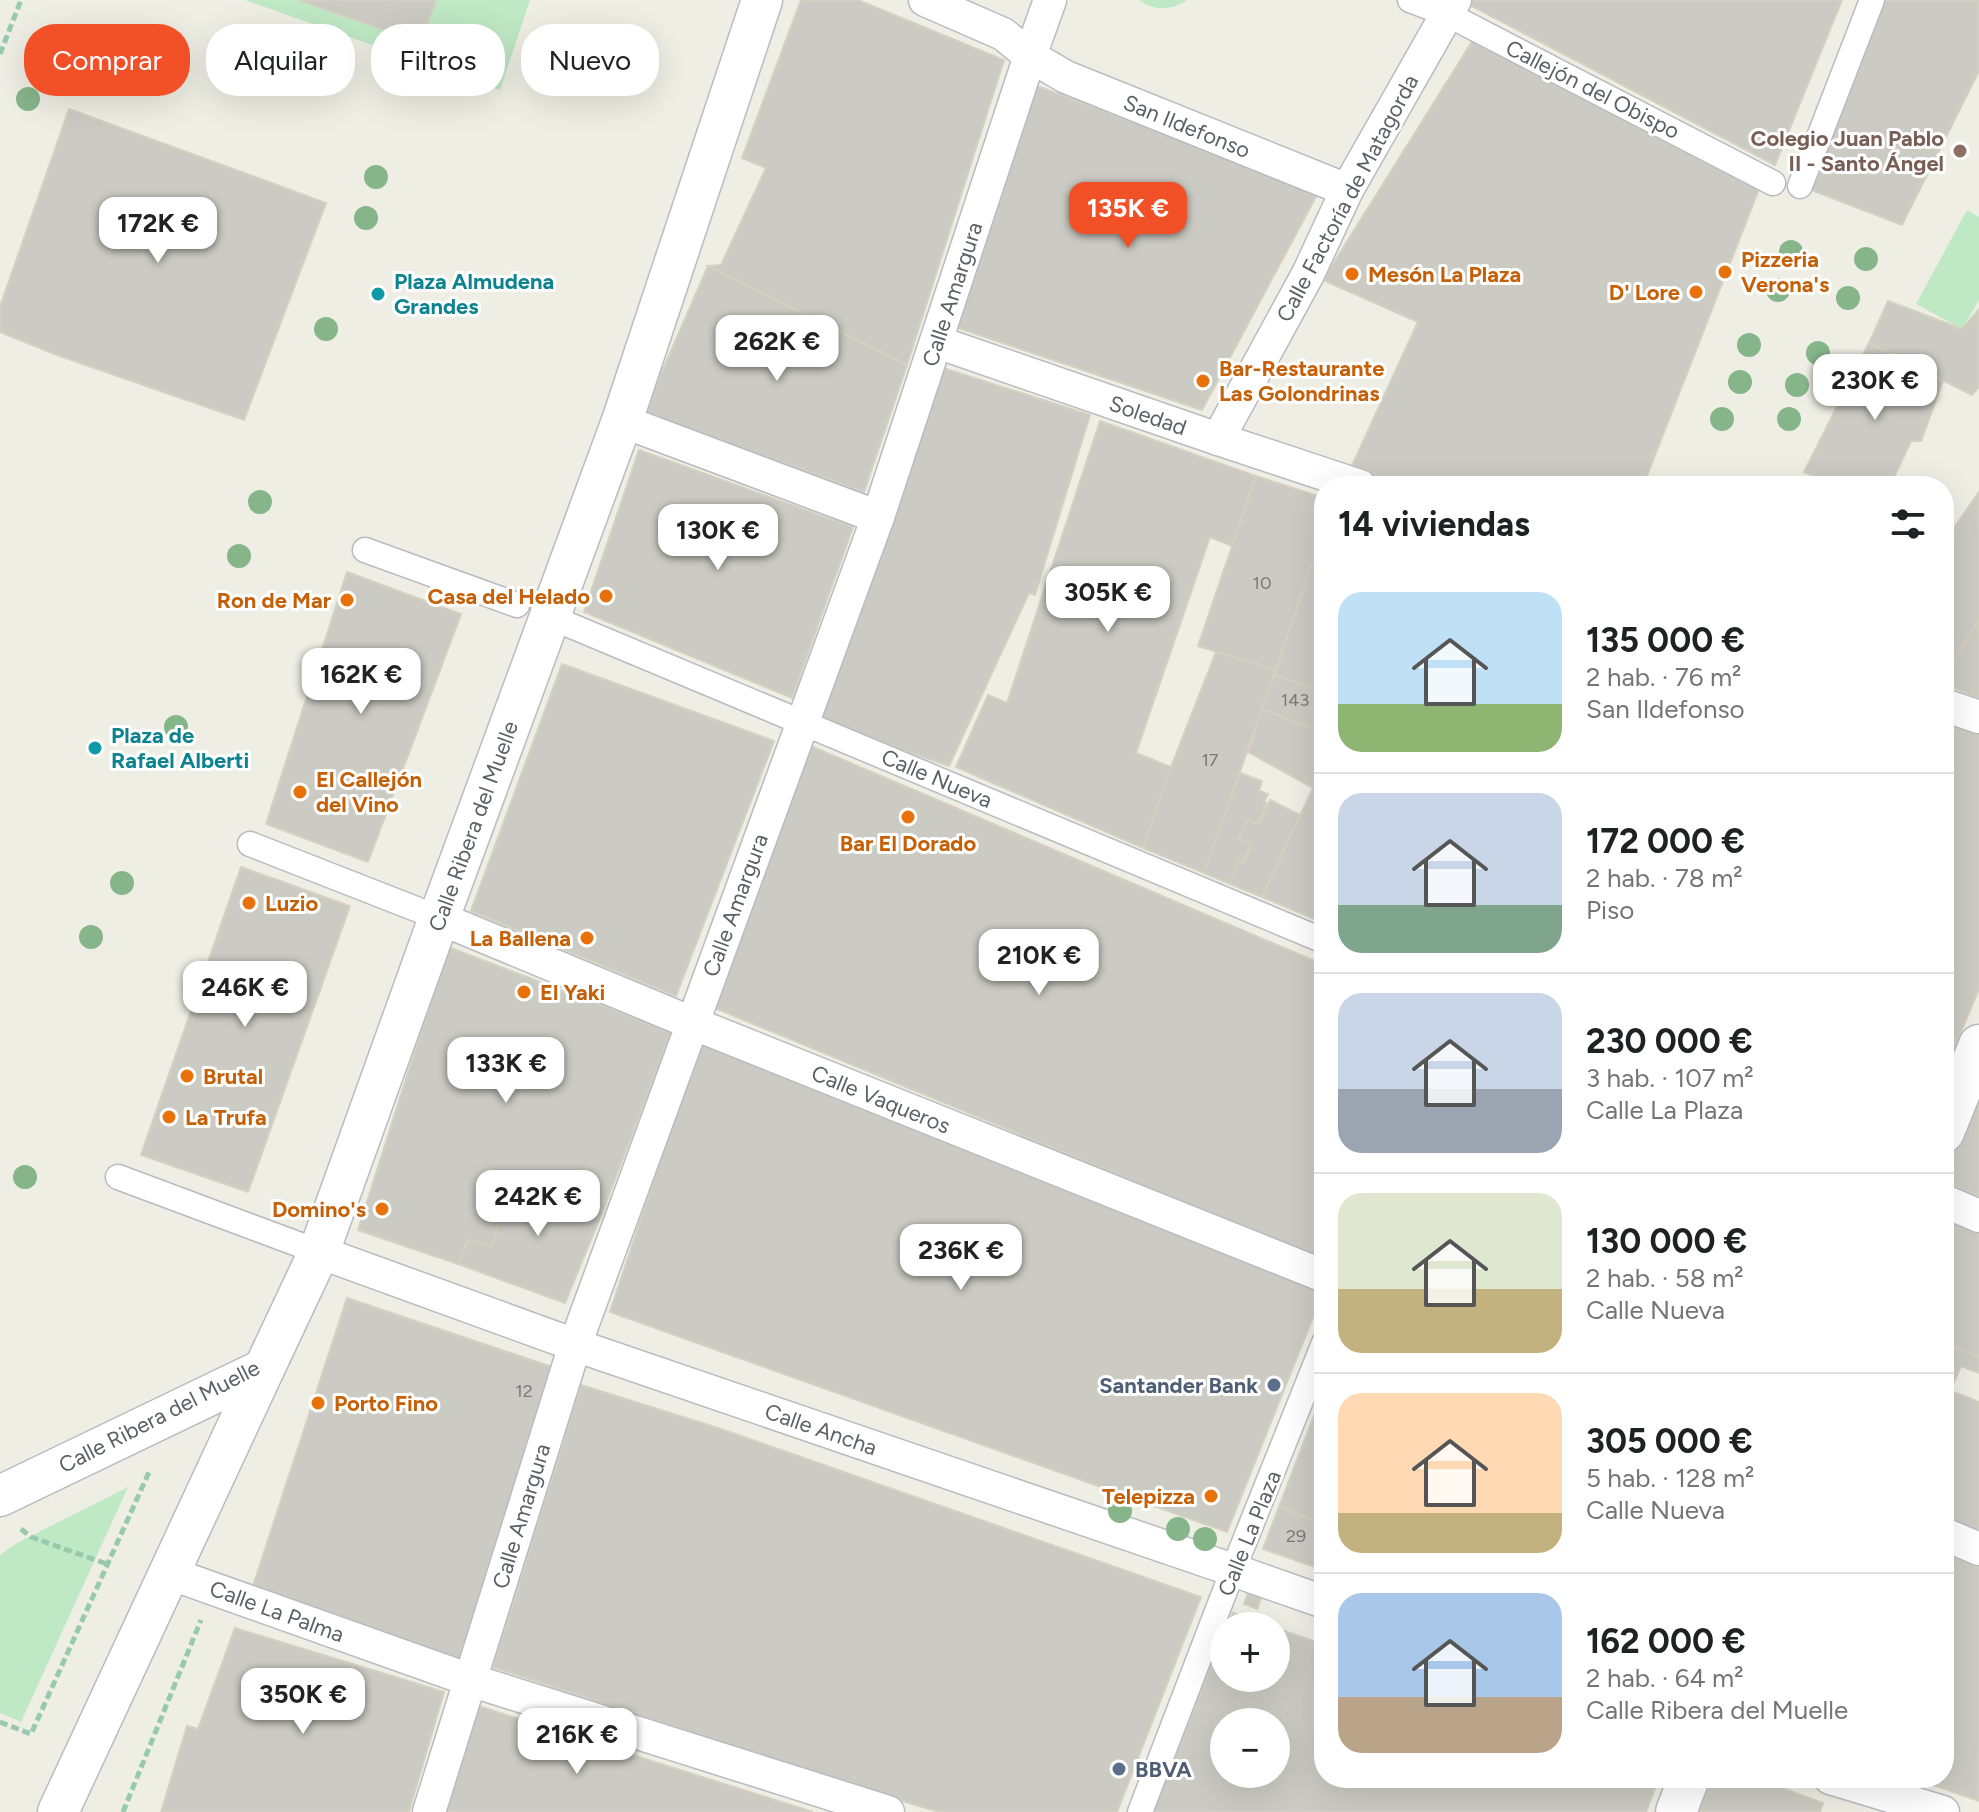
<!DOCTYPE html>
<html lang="es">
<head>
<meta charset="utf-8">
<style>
	:root { --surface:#fff; --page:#f6f6f6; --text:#202124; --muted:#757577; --line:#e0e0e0; --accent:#f25127 }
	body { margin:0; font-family:Figtree,sans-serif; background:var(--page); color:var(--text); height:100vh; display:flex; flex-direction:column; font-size:30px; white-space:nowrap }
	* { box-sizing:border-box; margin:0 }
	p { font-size:26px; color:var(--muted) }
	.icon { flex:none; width:44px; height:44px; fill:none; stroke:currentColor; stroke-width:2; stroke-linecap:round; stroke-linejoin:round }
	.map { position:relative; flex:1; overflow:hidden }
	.side { position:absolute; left:1314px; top:476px; width:640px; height:1312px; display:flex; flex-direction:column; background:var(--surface); border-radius:32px; box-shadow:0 8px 32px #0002 }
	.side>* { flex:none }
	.top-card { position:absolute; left:24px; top:24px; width:760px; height:72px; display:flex; gap:16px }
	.fabs { position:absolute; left:1210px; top:1612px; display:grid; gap:16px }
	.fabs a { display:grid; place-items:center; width:80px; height:80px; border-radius:50%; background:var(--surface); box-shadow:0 8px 32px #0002; font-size:40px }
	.price { position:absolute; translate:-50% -68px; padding:0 18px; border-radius:16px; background:#fff; color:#222; font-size:26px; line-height:52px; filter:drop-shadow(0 2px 4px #0008) }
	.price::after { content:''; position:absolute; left:50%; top:48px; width:24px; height:18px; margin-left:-12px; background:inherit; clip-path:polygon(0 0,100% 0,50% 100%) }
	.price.current { background:var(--accent); color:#fff }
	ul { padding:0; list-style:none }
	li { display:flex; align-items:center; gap:24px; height:200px; padding:0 24px }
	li+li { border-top:2px solid var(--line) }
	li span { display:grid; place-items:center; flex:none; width:224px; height:160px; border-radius:24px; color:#555 }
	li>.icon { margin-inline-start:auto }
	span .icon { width:96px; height:96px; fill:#fffc; stroke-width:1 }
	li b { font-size:34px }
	h2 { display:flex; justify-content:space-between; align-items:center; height:96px; padding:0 24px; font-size:34px }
	.pill { padding:0 28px; border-radius:32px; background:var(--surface); box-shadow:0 8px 32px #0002; font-size:28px; line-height:72px }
	.pill.current { background:var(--accent); color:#fff }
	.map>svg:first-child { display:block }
	.green { fill:#bfe8c4 }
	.building { fill:#cccbc3; stroke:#d4d1c2; stroke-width:2; fill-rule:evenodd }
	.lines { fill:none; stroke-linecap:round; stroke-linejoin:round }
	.pedestrian-casing { stroke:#b9bbc0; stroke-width:27 }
	.minor-casing { stroke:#b9bbc0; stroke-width:35 }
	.tertiary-casing { stroke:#b9bbc0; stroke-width:43 }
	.path { stroke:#97c9ac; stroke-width:5; stroke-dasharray:8 4; stroke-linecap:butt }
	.pedestrian { stroke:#fff; stroke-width:24 }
	.minor { stroke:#fff; stroke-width:32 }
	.tertiary { stroke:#fff; stroke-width:40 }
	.tree { fill:#86b58a }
	.education-dot { fill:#8d6e63; stroke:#fff; stroke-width:3 }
	.food-dot { fill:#e8710a; stroke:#fff; stroke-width:3 }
	.culture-dot { fill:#0f9aa8; stroke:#fff; stroke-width:3 }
	.service-dot { fill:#5c6f8a; stroke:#fff; stroke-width:3 }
	.labels { text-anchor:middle; stroke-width:6; stroke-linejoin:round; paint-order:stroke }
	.number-label { font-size:18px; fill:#787a7c }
	.street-label { font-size:22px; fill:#5c5f65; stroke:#fff }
	.education-label { font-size:22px; font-weight:bold; fill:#785e54; stroke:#fff; text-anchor:end }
	.food-label { font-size:22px; font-weight:bold; fill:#c56008; stroke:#fff; text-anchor:start }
	.culture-label { font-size:22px; font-weight:bold; fill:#0d838f; stroke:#fff; text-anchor:start }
	.service-label { font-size:22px; font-weight:bold; fill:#4e5e75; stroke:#fff; text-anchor:end }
</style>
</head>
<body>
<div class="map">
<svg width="1979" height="1812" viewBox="0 0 1979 1812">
	<rect width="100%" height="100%" fill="#efeee4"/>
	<!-- green -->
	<g class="green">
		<polygon points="245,0 530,0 500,90"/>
		<path d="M 1139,0 L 1187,0 C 1171,11 1154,11 1139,0 Z"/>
		<polygon points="1967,210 1979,217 1979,300 1962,329 1916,304"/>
		<polygon points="128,1487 21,1722 0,1713 0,1555 17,1543"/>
	</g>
	<!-- building -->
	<g class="building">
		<polygon points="299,0 436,0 421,43"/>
		<polygon points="801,0 858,0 1004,60 907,365 708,266 721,265 766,168 742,158"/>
		<polygon points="1470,0 1842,0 1775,165 1468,4"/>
		<polygon points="1885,0 1979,0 1979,71 1902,225 1806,188"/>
		<polygon points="1473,40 1759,189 1643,486 1397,486 1350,470 1418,322 1323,280"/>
		<polygon points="1037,86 1319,191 1202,410 952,326"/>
		<polygon points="69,109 326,203 244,420 57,355 0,332 0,307"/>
		<polygon points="708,266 907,365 864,492 644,413"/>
		<polygon points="1888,301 1962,329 1979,309 1979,387 1972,395 1869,343"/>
		<polygon points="1869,343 1943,381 1921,441 1911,441 1890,486 1836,486 1804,472"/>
		<polygon points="940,367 1090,415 1035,595 1029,593 949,766 813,719"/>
		<polygon points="1100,421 1256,476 1232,546 1210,537 1136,753 1171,767 1143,848 956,767 988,695 1007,703"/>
		<polygon points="639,450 853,527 792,698 584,612"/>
		<polygon points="1256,476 1324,498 1324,529 1276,670 1198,646"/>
		<polygon points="1979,492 1979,619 1944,677 1944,530 1951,532"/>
		<polygon points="1324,529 1324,691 1274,675"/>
		<polygon points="347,572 461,614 368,862 266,824"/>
		<polygon points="1979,619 1979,698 1944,684 1944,677"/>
		<polygon points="1216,652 1276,670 1204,873 1143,848 1171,767"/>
		<polygon points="562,664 774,741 676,996 471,911"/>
		<polygon points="1274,675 1324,691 1324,733 1262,709"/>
		<polygon points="1262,709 1324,733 1324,923 1262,897 1313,788 1248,752"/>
		<polygon points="1944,721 1979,734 1979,989 1944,1072"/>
		<polygon points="806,744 1324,965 1324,1260 710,1006"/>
		<polygon points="1240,773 1262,781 1259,791 1268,794 1264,802 1267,803 1258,824 1247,819 1239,839 1251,844 1244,863 1239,862 1230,884 1204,873"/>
		<polygon points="1270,800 1300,815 1262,897 1230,884 1239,862 1244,863 1251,844 1239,839 1247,819 1258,824"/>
		<polygon points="241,867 350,906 248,1192 141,1155"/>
		<polygon points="448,947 671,1032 606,1203 591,1192 587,1206 570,1202 573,1189 514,1173 492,1246 468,1240 458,1264 358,1230"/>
		<polygon points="699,1043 1324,1290 1227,1532 610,1312"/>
		<polygon points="1979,1089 1979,1197 1944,1181 1944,1174"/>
		<polygon points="514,1173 573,1189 570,1202 587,1206 591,1192 606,1203 565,1303 458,1264 468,1240 492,1246"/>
		<polygon points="1944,1218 1979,1233 1979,1357 1944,1344"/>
		<polygon points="347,1298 561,1370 467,1661 252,1589"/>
		<polygon points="1944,1344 1979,1357 1979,1373 1961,1366 1944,1406"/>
		<polygon points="581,1385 718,1428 1201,1597 1117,1812 939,1812 845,1784 493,1667"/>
		<polygon points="1324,1390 1324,1416 1315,1413"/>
		<polygon points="1951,1391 1979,1402 1979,1533 1944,1519 1944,1406"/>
		<polygon points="1315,1413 1324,1416 1324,1524 1279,1507"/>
		<polygon points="1279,1507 1324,1524 1324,1570 1263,1549"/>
		<polygon points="1944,1552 1979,1567 1979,1801 1913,1778 1944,1778"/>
		<polygon points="1249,1590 1262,1595 1257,1609 1244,1604"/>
		<polygon points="1233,1613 1270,1626 1228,1626"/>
		<polygon points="235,1628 444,1692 409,1812 161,1812 187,1726 198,1729"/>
		<path d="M 1276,1628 L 1324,1645 L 1324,1778 L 1659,1778 L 1646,1812 L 1152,1812 L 1224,1635 L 1224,1678 L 1276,1678 ZM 1224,1722 L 1276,1722 L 1276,1774 L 1224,1774 Z"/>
		<polygon points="475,1705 813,1812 442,1812"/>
		<polygon points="1712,1778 1756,1778 1823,1803 1820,1812 1698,1812"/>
	</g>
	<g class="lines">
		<!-- pedestrian casing -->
		<g class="pedestrian-casing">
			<g id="pedestrian">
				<polyline points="1410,0 1447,14 1773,183"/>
				<polyline points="1800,186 1872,0"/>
				<polyline points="365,550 517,605"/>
				<polyline points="550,617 1324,941"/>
				<polyline points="250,844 439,918"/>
				<polyline points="118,1177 319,1252"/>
				<polyline points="1140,1812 1233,1570 1324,1343"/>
			</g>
		</g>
		<!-- minor casing -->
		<g class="minor-casing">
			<g id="minor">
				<polyline points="925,0 1003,34 1030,56 1066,77 1347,190"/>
				<polyline points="937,342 1218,439 1360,486"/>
				<polyline points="622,421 878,517"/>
				<polyline points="1218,439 1308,274 1347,190 1455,0"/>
				<polyline points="1944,705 1979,717"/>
				<polyline points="439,918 692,1023 1324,1276"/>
				<polyline points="1944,1201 1979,1216"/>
				<polyline points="319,1252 575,1345 1233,1570 1324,1602"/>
				<polyline points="1944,1534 1979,1549"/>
				<polyline points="169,1573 470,1680 888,1812"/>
				<polyline points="1830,1778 1943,1812"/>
				<polyline points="429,1812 575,1345 878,517 1030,56 1050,0"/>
			</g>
		</g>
		<!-- tertiary casing -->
		<g class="tertiary-casing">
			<g id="tertiary">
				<polyline points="1944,1132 1979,1045"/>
				<polyline points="0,1496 264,1369 319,1252 439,918 622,421 762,0"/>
				<polyline points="58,1812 264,1369"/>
				<polyline points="1676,1812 1689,1778"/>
			</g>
		</g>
		<!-- path -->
		<g class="path">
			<polyline points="0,54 21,0"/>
			<polyline points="21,1529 31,1537 107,1564"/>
			<polyline points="0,1722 31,1734 150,1470"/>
			<polyline points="123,1812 201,1620"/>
		</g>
		<!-- pedestrian -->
		<use href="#pedestrian" class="pedestrian"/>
		<!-- minor -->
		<use href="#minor" class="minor"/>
		<!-- tertiary -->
		<use href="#tertiary" class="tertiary"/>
	</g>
	<!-- trees -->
	<g class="tree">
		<circle cx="43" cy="65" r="12"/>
		<circle cx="28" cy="99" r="12"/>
		<circle cx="376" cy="177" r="12"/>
		<circle cx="366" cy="218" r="12"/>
		<circle cx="1791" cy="252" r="12"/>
		<circle cx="1866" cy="259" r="12"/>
		<circle cx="1778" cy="290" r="12"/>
		<circle cx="1848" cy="298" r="12"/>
		<circle cx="326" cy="329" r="12"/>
		<circle cx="1749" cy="345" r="12"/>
		<circle cx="1818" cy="353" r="12"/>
		<circle cx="1740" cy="382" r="12"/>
		<circle cx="1797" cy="385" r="12"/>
		<circle cx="1722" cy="419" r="12"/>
		<circle cx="1789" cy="419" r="12"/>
		<circle cx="260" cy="502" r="12"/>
		<circle cx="239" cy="556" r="12"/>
		<circle cx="176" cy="727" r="12"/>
		<circle cx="122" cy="883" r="12"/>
		<circle cx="91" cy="937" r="12"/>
		<circle cx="25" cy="1177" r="12"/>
		<circle cx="1120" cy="1511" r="12"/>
		<circle cx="1178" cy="1529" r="12"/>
		<circle cx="1205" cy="1539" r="12"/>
	</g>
	<!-- markers -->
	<circle class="education-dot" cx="1960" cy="151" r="8"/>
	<g class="food-dot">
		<circle cx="1725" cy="272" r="8"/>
		<circle cx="1352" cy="274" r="8"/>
		<circle cx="1696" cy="292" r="8"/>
		<circle cx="1203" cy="381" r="8"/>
		<circle cx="606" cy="596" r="8"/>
		<circle cx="347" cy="600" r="8"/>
		<circle cx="300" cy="792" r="8"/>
		<circle cx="908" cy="817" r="8"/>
		<circle cx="249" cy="903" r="8"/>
		<circle cx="587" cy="938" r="8"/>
		<circle cx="524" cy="992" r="8"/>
		<circle cx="187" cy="1076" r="8"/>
		<circle cx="169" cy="1117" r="8"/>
		<circle cx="382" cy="1209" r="8"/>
		<circle cx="318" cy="1403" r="8"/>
		<circle cx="1211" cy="1496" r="8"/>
	</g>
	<g class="culture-dot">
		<circle cx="378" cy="294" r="8"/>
		<circle cx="95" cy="748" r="8"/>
	</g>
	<g class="service-dot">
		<circle cx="1274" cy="1385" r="8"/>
		<circle cx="1119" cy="1769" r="8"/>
	</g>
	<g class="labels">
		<!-- number labels -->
		<g class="number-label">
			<text x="1262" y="589">10</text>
			<text x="1295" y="706">143</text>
			<text x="1210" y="766">17</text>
			<text x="524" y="1397">12</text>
			<text x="1296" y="1542">29</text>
		</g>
		<!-- street labels -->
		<g class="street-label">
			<text transform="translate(1593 89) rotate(27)" y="8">Callejón del Obispo</text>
			<text transform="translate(1187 126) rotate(22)" y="8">San Ildefonso</text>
			<text transform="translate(1347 198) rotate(-62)" y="8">Calle Factoría de Matagorda</text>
			<text transform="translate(952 294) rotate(-72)" y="8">Calle Amargura</text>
			<text transform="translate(1148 415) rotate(19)" y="8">Soledad</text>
			<text transform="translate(937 778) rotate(23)" y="8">Calle Nueva</text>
			<text transform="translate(473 826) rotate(-70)" y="8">Calle Ribera del Muelle</text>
			<text transform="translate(735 905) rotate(-70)" y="8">Calle Amargura</text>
			<text transform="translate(881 1099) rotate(22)" y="8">Calle Vaqueros</text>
			<text transform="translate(159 1416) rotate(-27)" y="8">Calle Ribera del Muelle</text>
			<text transform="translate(821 1429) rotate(19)" y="8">Calle Ancha</text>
			<text transform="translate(521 1516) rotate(-73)" y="8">Calle Amargura</text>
			<text transform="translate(1249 1533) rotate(-68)" y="8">Calle La Plaza</text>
			<text transform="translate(277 1611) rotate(20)" y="8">Calle La Palma</text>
		</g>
		<!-- education labels -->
		<g class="education-label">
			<text x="1944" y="146">Colegio Juan Pablo<tspan x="1944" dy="25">II - Santo Ángel</tspan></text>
		</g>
		<!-- food labels -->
		<g class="food-label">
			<text x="1741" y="267">Pizzeria<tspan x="1741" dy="25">Verona's</tspan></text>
			<text x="1368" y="282">Mesón La Plaza</text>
			<text x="1680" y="300" text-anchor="end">D' Lore</text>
			<text x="1219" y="376">Bar-Restaurante<tspan x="1219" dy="25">Las Golondrinas</tspan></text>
			<text x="590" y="604" text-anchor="end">Casa del Helado</text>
			<text x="331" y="608" text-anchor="end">Ron de Mar</text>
			<text x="316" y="787">El Callejón<tspan x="316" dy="25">del Vino</tspan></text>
			<text x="908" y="851" text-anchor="middle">Bar El Dorado</text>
			<text x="265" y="911">Luzio</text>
			<text x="571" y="946" text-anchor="end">La Ballena</text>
			<text x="540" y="1000">El Yaki</text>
			<text x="203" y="1084">Brutal</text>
			<text x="185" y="1125">La Trufa</text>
			<text x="366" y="1217" text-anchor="end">Domino's</text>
			<text x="334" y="1411">Porto Fino</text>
			<text x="1195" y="1504" text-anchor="end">Telepizza</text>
		</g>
		<!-- culture labels -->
		<g class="culture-label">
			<text x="394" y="289">Plaza Almudena<tspan x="394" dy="25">Grandes</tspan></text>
			<text x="111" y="743">Plaza de<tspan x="111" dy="25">Rafael Alberti</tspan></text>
		</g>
		<!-- service labels -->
		<g class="service-label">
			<text x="1258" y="1393">Santander Bank</text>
			<text x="1135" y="1777" text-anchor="start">BBVA</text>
		</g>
	</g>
</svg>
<div class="fabs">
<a>+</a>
<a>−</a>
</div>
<b class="price current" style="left:1128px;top:250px">135K €</b>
<b class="price" style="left:158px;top:265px">172K €</b>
<b class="price" style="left:777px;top:383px">262K €</b>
<b class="price" style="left:1875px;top:422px">230K €</b>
<b class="price" style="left:718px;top:572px">130K €</b>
<b class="price" style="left:1108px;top:634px">305K €</b>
<b class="price" style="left:361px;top:716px">162K €</b>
<b class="price" style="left:1039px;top:997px">210K €</b>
<b class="price" style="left:245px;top:1029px">246K €</b>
<b class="price" style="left:506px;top:1105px">133K €</b>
<b class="price" style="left:538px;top:1238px">242K €</b>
<b class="price" style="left:961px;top:1292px">236K €</b>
<b class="price" style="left:303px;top:1736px">350K €</b>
<b class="price" style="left:577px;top:1776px">216K €</b>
<div class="top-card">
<a class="pill current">Comprar</a>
<a class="pill">Alquilar</a>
<a class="pill">Filtros</a>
<a class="pill">Nuevo</a>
</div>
<section class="side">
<h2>14 viviendas<svg class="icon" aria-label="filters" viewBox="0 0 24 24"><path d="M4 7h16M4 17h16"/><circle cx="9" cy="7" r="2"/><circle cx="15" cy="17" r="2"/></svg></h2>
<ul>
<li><span style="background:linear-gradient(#bfe0f5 70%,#8fb573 0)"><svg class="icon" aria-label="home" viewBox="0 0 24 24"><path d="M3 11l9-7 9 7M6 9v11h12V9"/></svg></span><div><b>135 000 €</b><p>2 hab. · 76 m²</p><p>San Ildefonso</p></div></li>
<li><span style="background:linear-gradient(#c9d6e8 70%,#7fa58c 0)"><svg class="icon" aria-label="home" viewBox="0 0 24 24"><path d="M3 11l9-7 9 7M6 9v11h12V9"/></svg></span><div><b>172 000 €</b><p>2 hab. · 78 m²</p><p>Piso</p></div></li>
<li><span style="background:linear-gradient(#c9d6e8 60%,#9aa5b1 0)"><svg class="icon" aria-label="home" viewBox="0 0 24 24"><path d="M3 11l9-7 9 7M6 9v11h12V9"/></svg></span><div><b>230 000 €</b><p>3 hab. · 107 m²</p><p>Calle La Plaza</p></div></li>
<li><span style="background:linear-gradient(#dfe7d0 60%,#c2b280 0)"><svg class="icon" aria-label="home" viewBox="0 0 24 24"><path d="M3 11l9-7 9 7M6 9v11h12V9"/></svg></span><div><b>130 000 €</b><p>2 hab. · 58 m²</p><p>Calle Nueva</p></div></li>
<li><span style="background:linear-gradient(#ffd9b3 75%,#c2b280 0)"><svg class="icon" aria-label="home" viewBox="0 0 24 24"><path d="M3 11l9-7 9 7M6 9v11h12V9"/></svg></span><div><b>305 000 €</b><p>5 hab. · 128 m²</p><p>Calle Nueva</p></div></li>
<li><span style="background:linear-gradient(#a9c7e8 65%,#b9a48a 0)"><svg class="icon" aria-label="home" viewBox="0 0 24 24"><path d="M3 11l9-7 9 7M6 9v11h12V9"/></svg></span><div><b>162 000 €</b><p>2 hab. · 64 m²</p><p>Calle Ribera del Muelle</p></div></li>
</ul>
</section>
</div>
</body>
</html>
